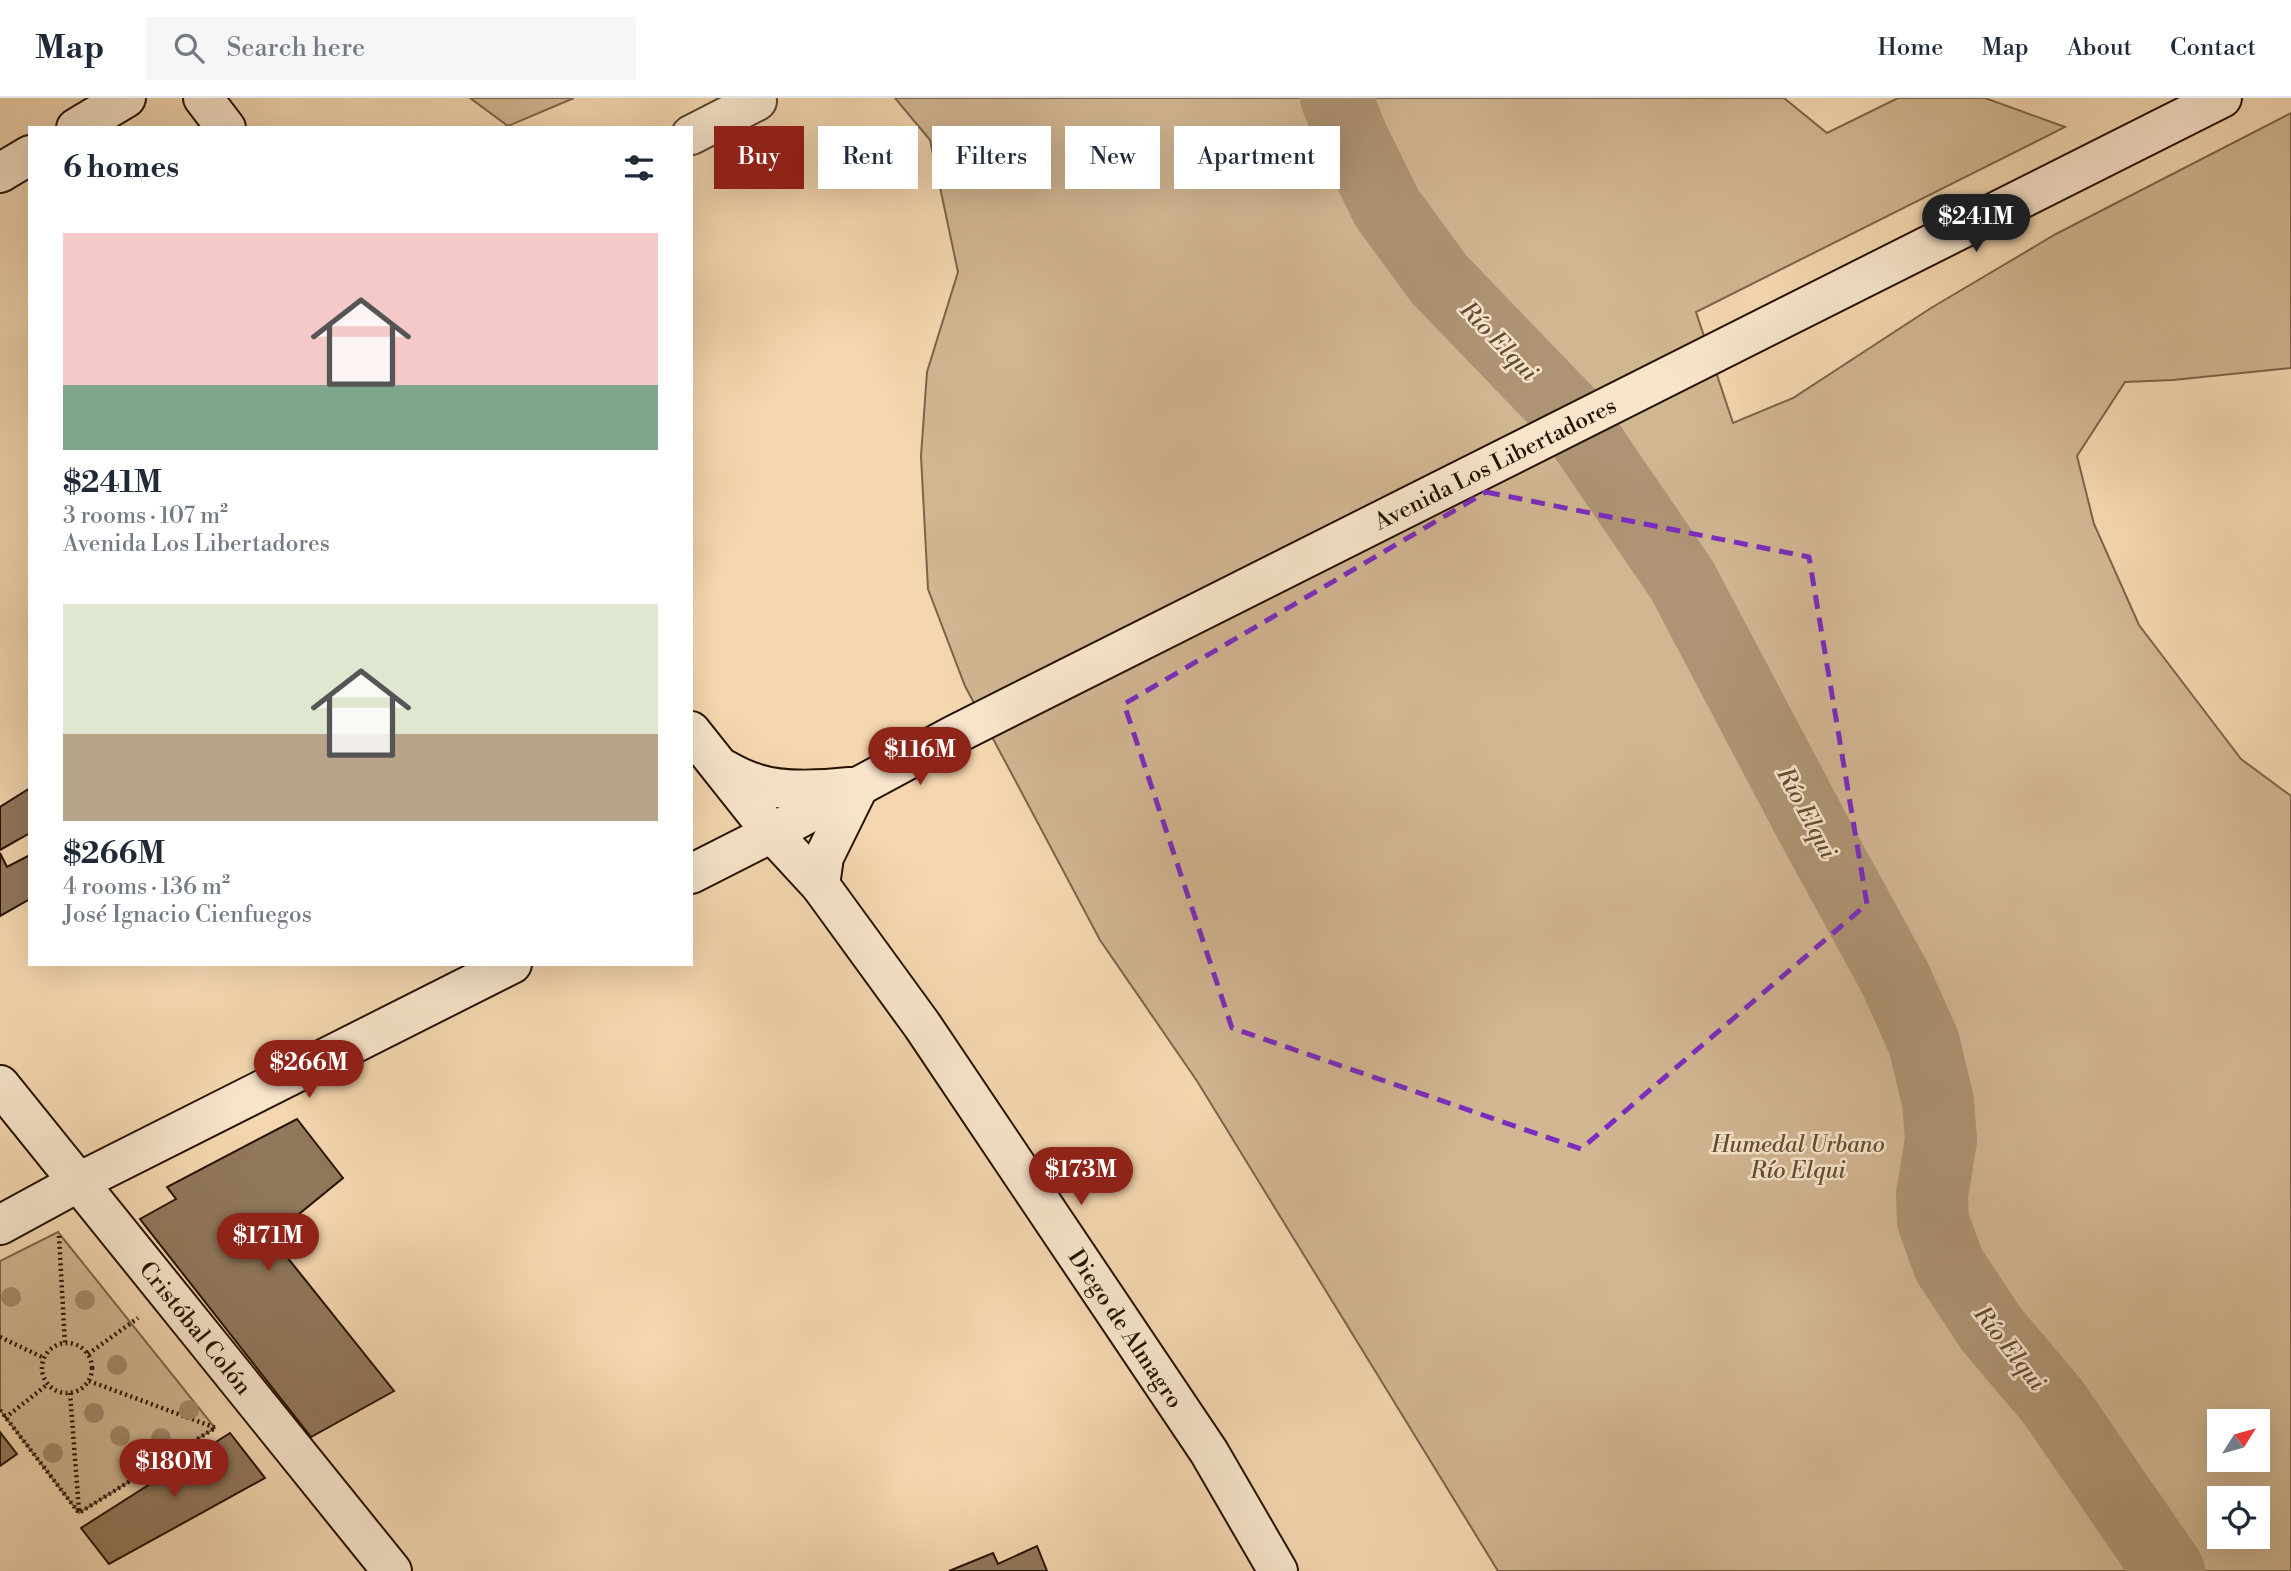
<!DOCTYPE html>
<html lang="en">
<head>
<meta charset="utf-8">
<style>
	:root { --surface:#fff; --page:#f6f6f7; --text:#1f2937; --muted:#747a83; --line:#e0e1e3; --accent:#8f2418 }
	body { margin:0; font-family:"Libre Bodoni",serif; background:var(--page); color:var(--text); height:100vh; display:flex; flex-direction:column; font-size:26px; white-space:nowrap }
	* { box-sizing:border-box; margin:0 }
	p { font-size:23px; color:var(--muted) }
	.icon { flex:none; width:38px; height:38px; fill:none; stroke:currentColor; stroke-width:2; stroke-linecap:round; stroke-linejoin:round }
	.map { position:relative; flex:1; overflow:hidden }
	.panel { position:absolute; left:28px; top:28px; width:665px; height:840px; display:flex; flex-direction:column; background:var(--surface); border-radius:0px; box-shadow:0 7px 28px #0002 }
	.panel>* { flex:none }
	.guide { position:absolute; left:714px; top:28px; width:665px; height:63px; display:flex; gap:14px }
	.needle { width:46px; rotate:53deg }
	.tools { position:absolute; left:2207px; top:1311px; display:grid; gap:14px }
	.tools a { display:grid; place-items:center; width:63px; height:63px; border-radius:0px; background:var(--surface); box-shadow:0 7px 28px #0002; font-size:35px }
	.price { position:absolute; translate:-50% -60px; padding:0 16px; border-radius:24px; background:var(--accent); color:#fff; font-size:23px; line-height:46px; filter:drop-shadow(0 2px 4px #0008) }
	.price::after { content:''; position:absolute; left:50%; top:42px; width:21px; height:16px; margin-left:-10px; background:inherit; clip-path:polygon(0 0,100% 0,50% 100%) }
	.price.active { background:#222; color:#fff }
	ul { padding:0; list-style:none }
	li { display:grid; align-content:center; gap:14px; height:371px; padding:0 35px }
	li span { display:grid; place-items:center; height:217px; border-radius:0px; color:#555 }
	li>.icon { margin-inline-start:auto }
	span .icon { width:126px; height:126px; fill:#fffc; stroke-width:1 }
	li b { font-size:30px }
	h2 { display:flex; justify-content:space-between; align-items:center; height:84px; padding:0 35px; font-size:30px }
	.pill { padding:0 24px; border-radius:0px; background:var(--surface); box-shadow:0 7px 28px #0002; font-size:24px; line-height:63px }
	.pill.active { background:var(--accent); color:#fff }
	header { display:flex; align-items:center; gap:42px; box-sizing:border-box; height:98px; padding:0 35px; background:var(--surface); border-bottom:2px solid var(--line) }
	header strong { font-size:33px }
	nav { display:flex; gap:38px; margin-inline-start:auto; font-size:24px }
	.search { width:490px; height:63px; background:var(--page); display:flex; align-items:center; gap:18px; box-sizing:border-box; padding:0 24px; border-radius:0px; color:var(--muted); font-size:26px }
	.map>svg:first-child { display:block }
	.green { fill:#d1b692; stroke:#7c6449; stroke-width:2; fill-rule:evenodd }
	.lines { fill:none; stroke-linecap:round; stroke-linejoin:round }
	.river { stroke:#ae9474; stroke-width:72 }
	.building { fill:#91785c; stroke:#261200; stroke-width:2 }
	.street-casing { stroke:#5a432c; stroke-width:42 }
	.secondary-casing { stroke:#261200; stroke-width:42 }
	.path { stroke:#261200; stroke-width:4.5; stroke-dasharray:2 3.5; stroke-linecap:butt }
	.street { stroke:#f8e5cc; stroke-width:38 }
	.secondary { stroke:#f8e5cc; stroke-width:38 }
	.tree { fill:#a48a6b }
	.marked { fill:none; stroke:#7b2cbf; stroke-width:5; stroke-dasharray:14 9; stroke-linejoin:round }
	.labels { text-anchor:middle; stroke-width:5; stroke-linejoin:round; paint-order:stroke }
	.street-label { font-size:23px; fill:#261200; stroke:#f8e5cc }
	.park-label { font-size:23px; font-style:italic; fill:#624b33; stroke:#f8e5cc }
	.water-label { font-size:24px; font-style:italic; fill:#634c34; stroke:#f8e5cc }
</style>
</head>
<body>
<header>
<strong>Map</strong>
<div class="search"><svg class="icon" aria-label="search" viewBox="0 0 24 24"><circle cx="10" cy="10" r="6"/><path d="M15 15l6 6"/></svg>Search here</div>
<nav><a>Home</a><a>Map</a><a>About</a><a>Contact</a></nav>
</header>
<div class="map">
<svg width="2291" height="1473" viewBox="0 0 2291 1473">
	<rect width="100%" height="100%" fill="#f4d7b0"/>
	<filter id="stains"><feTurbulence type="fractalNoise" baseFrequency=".00286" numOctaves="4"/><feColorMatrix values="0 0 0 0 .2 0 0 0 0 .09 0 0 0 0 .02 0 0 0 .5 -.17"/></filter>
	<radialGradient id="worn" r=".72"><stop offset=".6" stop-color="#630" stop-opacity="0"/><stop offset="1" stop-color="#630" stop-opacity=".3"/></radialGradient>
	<!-- green -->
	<g class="green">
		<polygon points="470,0 574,0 508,28"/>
		<path d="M 895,0 L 1784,0 L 1827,35 L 1898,0 L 1985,0 L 2065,29 L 1696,214 L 1733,325 L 1793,300 L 1931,210 L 2056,136 L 2291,15 L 2291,270 L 2173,282 L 2125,284 L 2077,358 L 2094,426 L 2139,527 L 2241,661 L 2291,698 L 2291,1473 L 1498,1473 L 1197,983 L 1100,842 L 965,588 L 928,491 L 921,358 L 927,274 L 958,174 L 930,42 ZM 2219,1323 L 2258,1323 L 2258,1362 L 2219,1362 ZM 2219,1400 L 2258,1400 L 2258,1438 L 2219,1438 Z"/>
		<polygon points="58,1134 215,1330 79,1415 0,1312 0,1163"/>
	</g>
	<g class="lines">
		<!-- river -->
		<polyline class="river" points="1336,0 1353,41 1387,110 1439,181 1568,315 1682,482 1814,732 1895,880 1924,945 1938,1004 1941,1042 1932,1097 1933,1123 1949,1167 1992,1232 2053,1304 2169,1473"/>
	</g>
	<!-- building -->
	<g class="building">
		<polygon points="30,690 30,735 0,752 0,709"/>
		<polygon points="0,755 7,769 30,757 30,801 0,818"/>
		<polygon points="297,1021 343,1080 271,1139 394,1293 311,1339 140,1121 176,1101 167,1089"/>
		<polygon points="0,1334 17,1356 0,1368"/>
		<polygon points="230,1335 265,1380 109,1466 81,1430"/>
		<polygon points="1037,1448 1047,1473 949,1473 993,1455 998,1466"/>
	</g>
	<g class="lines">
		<!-- street casing -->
		<g class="street-casing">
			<polyline id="street" points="691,37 757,3"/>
		</g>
		<!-- secondary casing -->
		<g class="secondary-casing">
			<g id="secondary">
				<polyline points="203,0 226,30"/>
				<polyline points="76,30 126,0"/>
				<polyline points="0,75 30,57"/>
				<path id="s1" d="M 691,633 L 772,735 L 820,787 L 922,927 L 1209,1354 L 1278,1473"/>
				<path d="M 722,670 C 731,675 741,681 752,684 C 780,695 821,692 850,689"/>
				<path id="s2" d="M 691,776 L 772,735 L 954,637 L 2222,0"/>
				<polyline points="820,787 824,759 859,688"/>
				<path id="s3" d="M 0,987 L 392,1473"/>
				<polyline points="0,1127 79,1084 512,866"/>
			</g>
		</g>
		<!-- path -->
		<g class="path">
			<polyline points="59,1138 65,1246"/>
			<polyline points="0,1239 44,1260"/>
			<circle cx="67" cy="1270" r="25"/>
			<polyline points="88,1256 138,1220"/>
			<polyline points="89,1283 216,1330"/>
			<polyline points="70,1295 79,1413"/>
			<polyline points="0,1312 79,1415 215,1330"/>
			<polyline points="5,1320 48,1286"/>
		</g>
		<!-- street -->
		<use href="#street" class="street"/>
		<!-- secondary -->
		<use href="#secondary" class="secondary"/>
	</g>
	<!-- trees -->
	<g class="tree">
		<circle cx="11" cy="1199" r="10"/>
		<circle cx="85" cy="1202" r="10"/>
		<circle cx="117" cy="1267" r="10"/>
		<circle cx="189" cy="1312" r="10"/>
		<circle cx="94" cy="1315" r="10"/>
		<circle cx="120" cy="1338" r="10"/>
		<circle cx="161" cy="1340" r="10"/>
		<circle cx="53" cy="1355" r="10"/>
	</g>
	<!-- marked area -->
	<path class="marked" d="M 1486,394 L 1809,459 L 1867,806 L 1581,1051 L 1232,930 L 1124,606 Z"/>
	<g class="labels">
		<!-- street labels -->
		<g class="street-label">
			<text dy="8" stroke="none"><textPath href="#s2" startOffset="903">Avenida Los Libertadores</textPath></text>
			<text dy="8" stroke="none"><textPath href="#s3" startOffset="312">Cristóbal Colón</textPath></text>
			<text dy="8" stroke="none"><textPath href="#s1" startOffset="740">Diego de Almagro</textPath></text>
		</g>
		<!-- park labels -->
		<g class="park-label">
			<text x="1798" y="1054">Humedal Urbano<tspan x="1798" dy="26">Río Elqui</tspan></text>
		</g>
		<!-- water labels -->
		<g class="water-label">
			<text transform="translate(1499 243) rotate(46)" y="8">Río Elqui</text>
			<text transform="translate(1807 715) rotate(62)" y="8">Río Elqui</text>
			<text transform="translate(2010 1250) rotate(52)" y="8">Río Elqui</text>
		</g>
	</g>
	<rect width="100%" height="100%" filter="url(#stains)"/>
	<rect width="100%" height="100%" fill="url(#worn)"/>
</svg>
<div class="tools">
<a><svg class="needle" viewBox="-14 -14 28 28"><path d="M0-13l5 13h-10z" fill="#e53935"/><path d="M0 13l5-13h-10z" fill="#747a83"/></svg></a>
<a><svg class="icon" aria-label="locate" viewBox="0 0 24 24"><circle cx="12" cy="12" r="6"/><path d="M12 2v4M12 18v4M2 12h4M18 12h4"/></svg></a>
</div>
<b class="price active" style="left:1976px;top:156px">$241M</b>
<b class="price" style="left:920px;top:689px">$116M</b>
<b class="price" style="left:309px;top:1002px">$266M</b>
<b class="price" style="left:1081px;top:1109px">$173M</b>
<b class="price" style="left:268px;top:1175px">$171M</b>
<b class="price" style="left:174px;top:1401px">$180M</b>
<div class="guide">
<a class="pill active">Buy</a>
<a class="pill">Rent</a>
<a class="pill">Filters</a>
<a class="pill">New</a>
<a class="pill">Apartment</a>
</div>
<section class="panel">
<h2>6 homes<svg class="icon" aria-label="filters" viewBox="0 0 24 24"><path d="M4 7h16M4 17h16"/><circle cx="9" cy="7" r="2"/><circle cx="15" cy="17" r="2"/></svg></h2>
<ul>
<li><span style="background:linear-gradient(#f6c9c9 70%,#7fa58c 0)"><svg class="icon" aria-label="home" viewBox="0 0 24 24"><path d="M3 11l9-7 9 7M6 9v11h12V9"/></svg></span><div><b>$241M</b><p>3 rooms · 107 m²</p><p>Avenida Los Libertadores</p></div></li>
<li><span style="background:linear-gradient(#dfe7d0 60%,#b9a48a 0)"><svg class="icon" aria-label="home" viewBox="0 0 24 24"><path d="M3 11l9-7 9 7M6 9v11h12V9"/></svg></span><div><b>$266M</b><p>4 rooms · 136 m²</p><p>José Ignacio Cienfuegos</p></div></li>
</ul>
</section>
</div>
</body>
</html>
